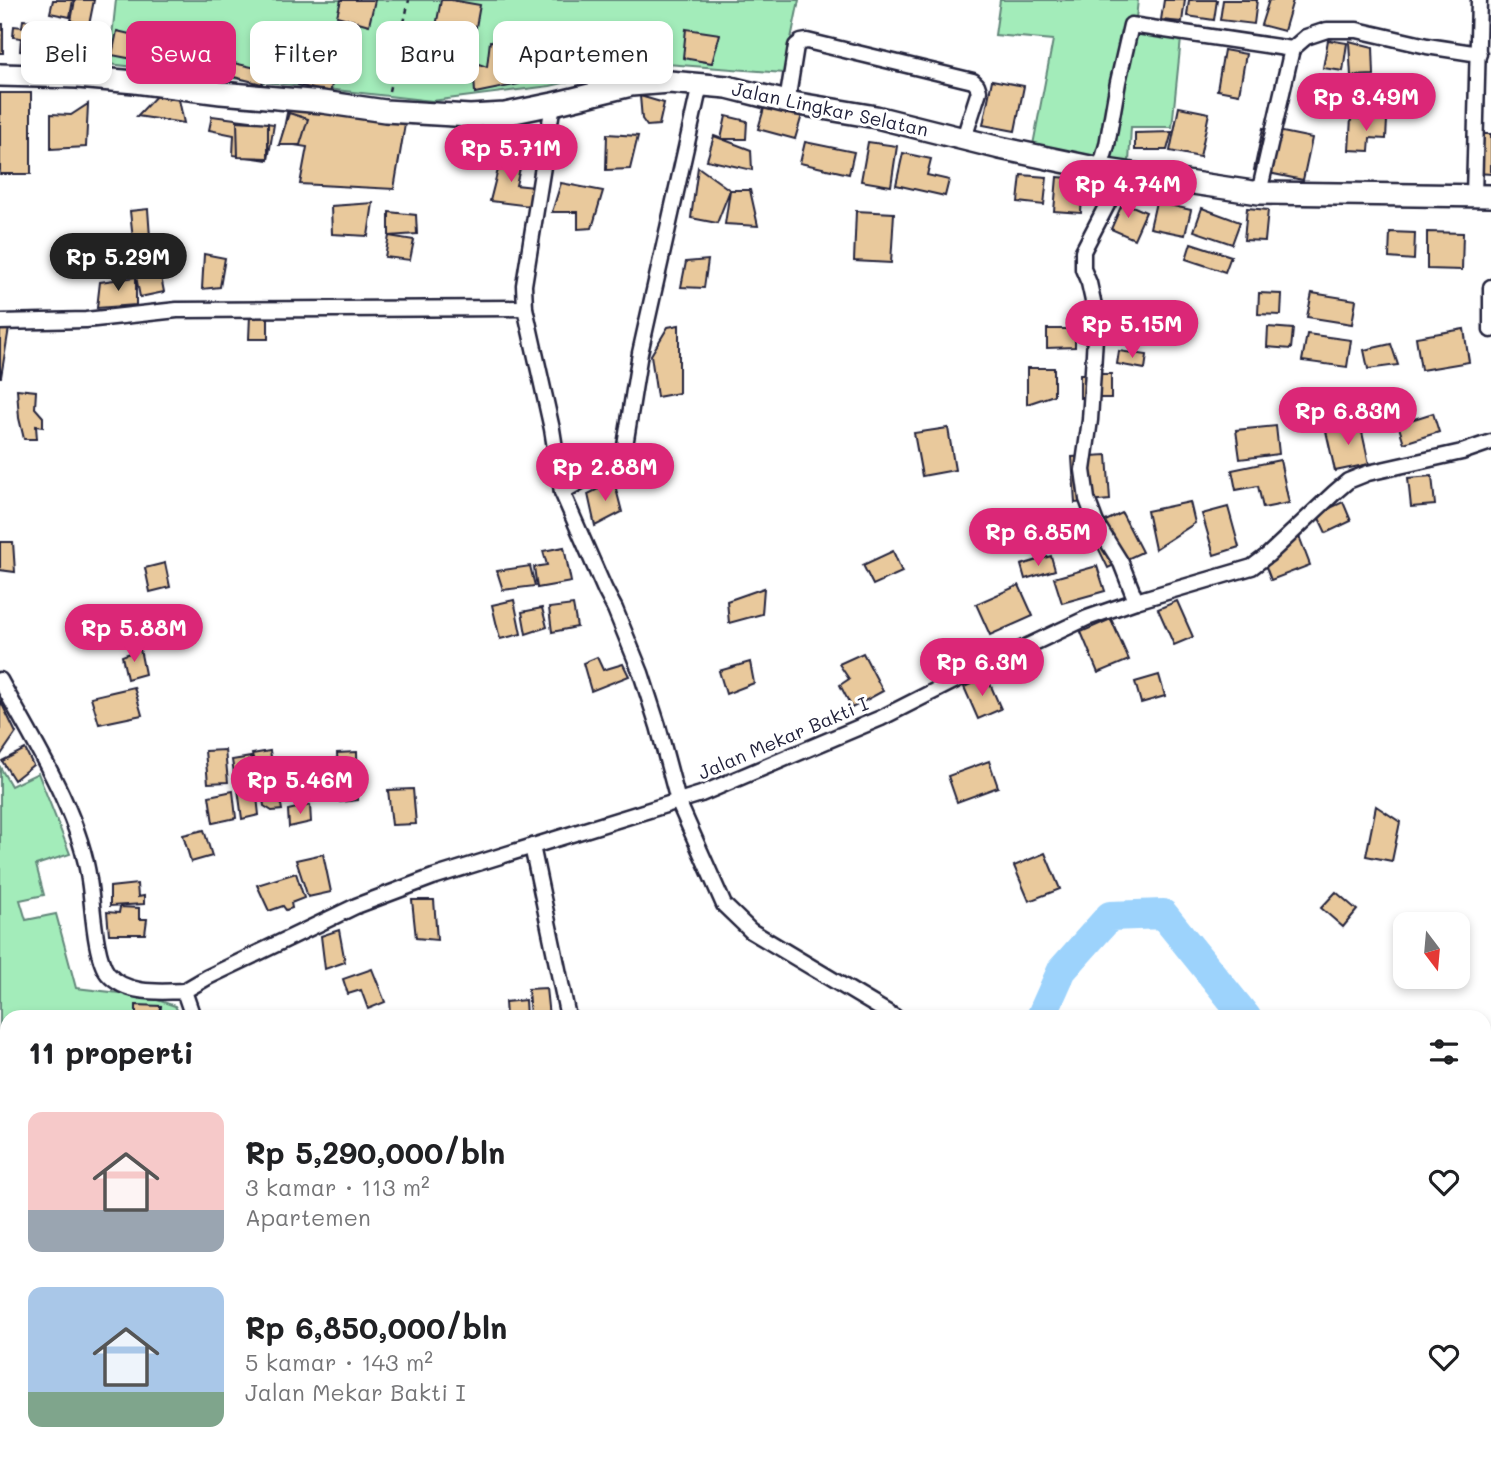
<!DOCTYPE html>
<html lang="id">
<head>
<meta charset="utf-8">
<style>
	:root { --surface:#fff; --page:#f2f2f2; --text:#202124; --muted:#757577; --accent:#db2777 }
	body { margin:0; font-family:Mali,sans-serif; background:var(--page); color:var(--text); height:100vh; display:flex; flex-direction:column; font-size:26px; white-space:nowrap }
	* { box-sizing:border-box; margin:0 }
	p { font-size:23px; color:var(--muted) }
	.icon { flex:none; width:38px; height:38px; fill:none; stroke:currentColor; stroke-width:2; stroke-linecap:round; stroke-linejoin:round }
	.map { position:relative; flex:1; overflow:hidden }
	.details { position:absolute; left:0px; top:1010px; width:1491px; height:450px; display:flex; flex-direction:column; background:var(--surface); border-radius:21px 21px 0 0; box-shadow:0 4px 10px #0003 }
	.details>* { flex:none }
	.hud { position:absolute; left:21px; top:21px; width:700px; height:63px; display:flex; gap:14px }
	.needle { width:46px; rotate:164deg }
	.fabs { position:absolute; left:1393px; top:912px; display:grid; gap:14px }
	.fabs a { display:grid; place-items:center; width:77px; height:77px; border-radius:14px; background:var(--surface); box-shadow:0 4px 10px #0003; font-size:35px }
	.price { position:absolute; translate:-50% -60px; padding:0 16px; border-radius:24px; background:var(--accent); color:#fff; font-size:23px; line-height:46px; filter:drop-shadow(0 2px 4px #0008) }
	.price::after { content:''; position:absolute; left:50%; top:42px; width:21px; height:16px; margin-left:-10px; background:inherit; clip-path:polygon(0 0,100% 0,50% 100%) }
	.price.active { background:#222; color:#fff }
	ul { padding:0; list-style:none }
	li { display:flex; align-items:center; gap:21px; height:175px; padding:0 28px }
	li span { display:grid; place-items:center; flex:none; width:196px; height:140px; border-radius:14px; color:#555 }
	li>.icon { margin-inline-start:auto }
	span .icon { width:84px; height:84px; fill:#fffc; stroke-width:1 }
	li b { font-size:30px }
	h2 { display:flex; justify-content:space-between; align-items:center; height:84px; padding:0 28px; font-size:30px }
	.tag { padding:0 24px; border-radius:14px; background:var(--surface); box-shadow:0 4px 10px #0003; font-size:24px; line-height:63px }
	.tag.active { background:var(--accent); color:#fff }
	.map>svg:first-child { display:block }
	.green { fill:#a3ecba; stroke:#62877a; stroke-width:2 }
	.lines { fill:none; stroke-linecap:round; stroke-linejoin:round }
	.river { stroke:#9dd3fc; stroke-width:30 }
	.building { fill:#e9c99c; stroke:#22223b; stroke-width:2 }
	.street-casing { stroke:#22223b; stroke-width:19 }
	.secondary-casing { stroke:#22223b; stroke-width:26 }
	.path { stroke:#22223b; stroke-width:2.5; stroke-dasharray:5 5; stroke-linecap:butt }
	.street { stroke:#fff; stroke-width:14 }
	.secondary { stroke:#fff; stroke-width:21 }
	.labels { text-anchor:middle; stroke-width:6; stroke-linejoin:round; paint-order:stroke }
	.street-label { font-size:19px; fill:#22223b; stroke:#fff }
</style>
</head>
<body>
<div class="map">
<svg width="1491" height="1459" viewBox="0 0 1491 1459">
	<rect width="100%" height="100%" fill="#fff"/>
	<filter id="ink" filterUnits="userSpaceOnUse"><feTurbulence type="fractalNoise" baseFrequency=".0143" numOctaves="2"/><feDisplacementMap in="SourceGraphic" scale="14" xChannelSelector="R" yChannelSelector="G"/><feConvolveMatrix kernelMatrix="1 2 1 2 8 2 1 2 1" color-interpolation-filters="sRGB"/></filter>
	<g filter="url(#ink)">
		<!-- green -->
		<g class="green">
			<polygon points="116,0 799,0 784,73 653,63 550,86 432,101 109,64"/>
			<polygon points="1000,0 1138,0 1135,27 1182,29 1172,127 1131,127 1129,163 1033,145 1053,40 995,35"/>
			<polygon points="0,767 11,786 38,773 70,854 36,865 44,895 20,900 26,920 56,914 76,988 146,996 175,1006 181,1017 7,1017 7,1187 0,1182"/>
		</g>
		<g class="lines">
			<!-- river -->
			<g class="river">
				<polyline points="1041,1017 1062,970 1110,916 1163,914 1246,1017"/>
				<polyline points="1484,1256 1488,1258 1491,1257"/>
				<polyline points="709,1452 714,1459"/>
				<polyline points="263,1459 266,1452"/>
				<polyline points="835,1459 842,1452"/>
			</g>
		</g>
		<!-- building -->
		<g class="building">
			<polygon points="53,0 73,0 70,17 50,13"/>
			<polygon points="75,0 94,0 89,25 71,21"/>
			<polygon points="341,0 375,0 369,25 337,16"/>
			<polygon points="441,0 451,0 480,5 472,49 433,42"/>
			<polygon points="1164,0 1185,0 1182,22 1161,20"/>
			<polygon points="1189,0 1217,0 1214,20 1187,16"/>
			<polygon points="1223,0 1257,0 1254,24 1220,20"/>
			<polygon points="1269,0 1293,0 1284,31 1261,25"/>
			<polygon points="23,20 44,22 41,53 20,51 21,38 13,37 14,26 22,27"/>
			<rect x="0" y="24" width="3" height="29"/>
			<polygon points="686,29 720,34 712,63 683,58"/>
			<polygon points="117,31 138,36 133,59 112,55"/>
			<polygon points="147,33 167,39 157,73 137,68"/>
			<polygon points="177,36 193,40 185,71 169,67"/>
			<polygon points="1328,40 1347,43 1343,71 1323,68"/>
			<polygon points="490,41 518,44 519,84 475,93 473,62 487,67"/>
			<polygon points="1349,41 1373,47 1374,75 1351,76"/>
			<polygon points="307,47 339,55 330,93 298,85"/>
			<polygon points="89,48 109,52 105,71 85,67"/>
			<polygon points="1224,50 1246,54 1239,94 1217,90"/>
			<polygon points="229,62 265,70 262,84 226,75"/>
			<polygon points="992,80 1024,86 1015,131 983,125"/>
			<rect x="0" y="93" width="31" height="81"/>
			<polygon points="159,93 178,95 184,123 137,116"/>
			<polygon points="640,96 664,103 659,125 647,126 642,119"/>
			<polygon points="88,104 86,147 51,149 51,114 71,115"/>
			<polygon points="765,105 802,115 795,139 758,129"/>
			<polygon points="1179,107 1209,113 1200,157 1170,151"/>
			<polygon points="288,108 405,124 394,189 300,184 307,147 281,143"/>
			<polygon points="289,113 308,119 300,145 279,145"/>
			<polygon points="212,116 274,124 268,160 233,155 234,135 209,130"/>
			<polygon points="726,116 747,121 746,139 721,139"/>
			<polygon points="1351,118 1387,120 1386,139 1370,138 1369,151 1349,150"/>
			<polygon points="237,121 268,123 268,158 238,157"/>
			<polygon points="1263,128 1312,138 1303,180 1254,170"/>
			<polygon points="506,129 539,135 540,155 509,156"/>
			<polygon points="1172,132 1167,150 1135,150 1135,133"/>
			<polygon points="607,134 638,136 630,169 606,170"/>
			<polygon points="1478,134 1491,134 1491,174 1477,173"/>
			<polygon points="714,136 751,150 752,170 707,160"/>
			<polygon points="805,142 854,152 849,174 800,163"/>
			<polygon points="868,142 897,146 891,186 861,181"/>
			<polygon points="903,153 931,159 927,175 949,180 945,196 896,185"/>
			<polygon points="502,154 522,160 516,185 535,187 530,206 490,201"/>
			<polygon points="698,167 730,190 717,223 691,218"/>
			<polygon points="1021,175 1047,177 1044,205 1018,202"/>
			<polygon points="1057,177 1083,179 1081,213 1054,211"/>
			<polygon points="561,183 603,191 592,228 578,229 578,212 552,212"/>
			<polygon points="730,190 750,190 758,226 725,224"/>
			<polygon points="1123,202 1146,212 1134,239 1111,229"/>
			<polygon points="1156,202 1191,210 1185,235 1150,228"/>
			<polygon points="373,203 368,236 332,234 331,206"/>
			<polygon points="1202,208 1240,222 1232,244 1194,231"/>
			<polygon points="1247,208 1268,210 1265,241 1244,240"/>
			<polygon points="148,209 150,237 133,239 130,211"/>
			<polygon points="856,211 894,213 891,263 854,261"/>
			<polygon points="389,212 416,215 417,234 389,236"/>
			<polygon points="1390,232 1415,233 1414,260 1389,258"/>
			<polygon points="1427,232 1463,233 1462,270 1427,269"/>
			<polygon points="389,236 414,240 410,260 385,257"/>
			<polygon points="1191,243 1231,256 1225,272 1186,259"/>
			<polygon points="204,254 225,258 220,287 202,289"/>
			<polygon points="157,256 164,292 140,297 133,261"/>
			<polygon points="708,260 704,288 681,287 686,262"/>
			<polygon points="136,277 136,305 97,308 100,282"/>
			<polygon points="1259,293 1282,294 1281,315 1258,314"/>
			<polygon points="1312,293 1356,300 1352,324 1307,317"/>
			<polygon points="250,315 268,316 268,339 249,339"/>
			<polygon points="679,325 679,393 657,397 651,355 668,327"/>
			<polygon points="0,327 9,328 1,377 0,377"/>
			<polygon points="1268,327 1293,329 1291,349 1267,347"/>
			<polygon points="1047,329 1075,329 1075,347 1047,348"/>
			<polygon points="1464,329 1469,362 1421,370 1416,337"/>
			<polygon points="1307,334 1351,340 1347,367 1302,361"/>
			<polygon points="1391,344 1398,365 1368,369 1364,350"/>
			<polygon points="1119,351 1147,355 1145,369 1117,364"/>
			<polygon points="1027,368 1054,368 1054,395 1027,404"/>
			<rect x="1080" y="374" width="31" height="24"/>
			<polygon points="17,389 36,391 35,408 43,417 43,427 36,426 37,439 24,439 19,418"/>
			<polygon points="1433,413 1439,432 1404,443 1398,424"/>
			<polygon points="1360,423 1369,464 1335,471 1326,431"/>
			<polygon points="1276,426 1279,454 1240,459 1236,430"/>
			<polygon points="948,428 955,470 922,476 914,433"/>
			<polygon points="1107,455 1110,500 1075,503 1072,457"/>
			<polygon points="1280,460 1289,503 1263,508 1258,486 1236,490 1232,470"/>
			<polygon points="1432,476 1435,505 1411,507 1408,478"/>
			<polygon points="614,481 622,512 595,526 588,494"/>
			<polygon points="1190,502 1195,523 1155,549 1147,511"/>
			<polygon points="1343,502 1351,521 1326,533 1317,514"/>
			<polygon points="1228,507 1239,547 1214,555 1202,514"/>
			<polygon points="1122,513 1142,552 1108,568 1089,529"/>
			<polygon points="1299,536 1310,565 1271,580 1260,551"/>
			<polygon points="0,542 13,542 15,572 0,570"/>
			<polygon points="564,547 571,582 537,588 534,567 547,565 543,551"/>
			<polygon points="893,551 902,572 873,585 863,565"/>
			<polygon points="1051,556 1055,570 1025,579 1021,565"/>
			<polygon points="165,563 170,587 150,592 145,568"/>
			<polygon points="530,566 535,586 503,590 497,571"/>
			<polygon points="1097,566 1105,591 1062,603 1054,578"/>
			<polygon points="1019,585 1033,616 990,635 976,604"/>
			<polygon points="764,588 762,614 729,623 727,601"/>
			<polygon points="514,600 521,634 500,639 492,605"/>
			<polygon points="1177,601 1193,637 1174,645 1158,609"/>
			<polygon points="573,605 577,627 552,632 549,608"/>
			<polygon points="542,608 547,627 526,634 522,612"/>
			<polygon points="157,610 159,628 132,627 130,613"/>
			<polygon points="1111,619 1129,660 1098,673 1081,632"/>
			<polygon points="140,649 145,674 127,679 122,656"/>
			<polygon points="863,653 883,691 852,708 840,685 849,679 839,664"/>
			<polygon points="597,657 603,670 623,664 629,676 591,691 583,663"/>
			<polygon points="750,662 754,683 726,694 719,671"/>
			<polygon points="1159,675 1165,696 1141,703 1135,682"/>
			<polygon points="987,677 1001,709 978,719 964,687"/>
			<polygon points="134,687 142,715 99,724 91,697"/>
			<polygon points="0,700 16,733 0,756"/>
			<polygon points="25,749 33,765 14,780 2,761"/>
			<polygon points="225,750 228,782 208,783 205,751"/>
			<polygon points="270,751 274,774 258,778 252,754"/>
			<polygon points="357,752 358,800 340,802 337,753"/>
			<polygon points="251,757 254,783 236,786 232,760"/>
			<polygon points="989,761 998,787 957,802 948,776"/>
			<polygon points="277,783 282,810 272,811 264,806 261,785"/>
			<polygon points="256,788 259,815 242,819 238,789"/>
			<polygon points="413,789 416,824 392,825 388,790"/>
			<polygon points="233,791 236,818 213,823 209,796"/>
			<polygon points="310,805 311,822 289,827 288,810"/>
			<polygon points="1376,806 1400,822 1392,861 1366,856"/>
			<polygon points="204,830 212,856 191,862 183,835"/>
			<polygon points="1045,853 1060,889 1029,901 1014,866"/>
			<polygon points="323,854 331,892 308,897 296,860"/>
			<polygon points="296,873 304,898 291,903 292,908 286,910 283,906 269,911 257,885"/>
			<polygon points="137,884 138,897 144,896 144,904 110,906 110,887"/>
			<polygon points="1336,892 1357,910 1343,927 1321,908"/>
			<polygon points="412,900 434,900 437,940 416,938"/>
			<polygon points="120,907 139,908 139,919 147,919 145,934 109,934 107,912 119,913"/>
			<polygon points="339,930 345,962 325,969 321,936"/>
			<polygon points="372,969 385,1002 368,1009 361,990 348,994 343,979"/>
			<polygon points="546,988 549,1017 530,1017 528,989"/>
			<polygon points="525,1000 526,1017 506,1017 505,1002"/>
			<polygon points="136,1005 161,1006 160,1017 136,1017"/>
			<polygon points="0,1395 7,1396 7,1438 0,1438"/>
		</g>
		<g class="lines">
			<!-- street casing -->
			<g class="street-casing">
				<g id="street">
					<polyline points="1292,49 1306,37 1327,30 1357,30 1427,46 1479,54"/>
					<polyline points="787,102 796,46 801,42 807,41 973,81 977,85 979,91 964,138"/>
					<polyline points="553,104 524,285 525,308 552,429 562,492 605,590 615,609 641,673 658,726 678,801 724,905 751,931 895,1017"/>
					<polyline points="1100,169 1107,145 1118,82 1131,25 1292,49 1259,193"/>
					<polyline points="1124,172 1083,251 1083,269 1089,283 1095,310 1095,337 1090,420 1083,470 1087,499 1096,523 1121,563 1136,601"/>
					<polyline points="1474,196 1479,0"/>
					<polyline points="1491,287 1491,330"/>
					<polyline points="0,322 86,320 177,310 525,308"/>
					<polyline points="562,492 615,462 621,457 624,452 640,353 700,85"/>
					<path d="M 0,680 C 32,739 80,813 89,880 C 93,903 94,957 108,974 C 126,995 160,992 184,991 L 193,1017"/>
					<polyline points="532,846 568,1017"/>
					<polyline points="184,991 208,977 356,906 433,877 701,794 881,718 962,677 1087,618 1136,601 1252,567 1268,555 1334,493 1348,481 1368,473 1462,452 1491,442"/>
					<polyline points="0,1325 7,1321"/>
				</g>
			</g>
			<!-- secondary casing -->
			<g class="secondary-casing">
				<polyline id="secondary" points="0,75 77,77 135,82 221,93 322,102 385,111 470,116 505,114 553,104 631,85 669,82 727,87 787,102 876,117 1000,148 1100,169 1259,193 1491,196"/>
			</g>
			<!-- path -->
			<polyline class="path" points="389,91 409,0"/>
			<!-- street -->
			<use href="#street" class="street"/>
			<!-- secondary -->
			<use href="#secondary" class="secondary"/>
		</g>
	</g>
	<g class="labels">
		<!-- street labels -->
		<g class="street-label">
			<text transform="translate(830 109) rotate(12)" y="7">Jalan Lingkar Selatan</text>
			<text transform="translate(783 738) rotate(-23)" y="7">Jalan Mekar Bakti I</text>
		</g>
	</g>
</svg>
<div class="fabs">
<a><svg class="needle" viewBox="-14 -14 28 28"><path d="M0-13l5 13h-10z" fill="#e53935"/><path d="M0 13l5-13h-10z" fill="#757577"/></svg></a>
</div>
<b class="price" style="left:1366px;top:133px">Rp 3.49M</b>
<b class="price" style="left:511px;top:184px">Rp 5.71M</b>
<b class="price" style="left:1128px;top:220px">Rp 4.74M</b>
<b class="price active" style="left:118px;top:293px">Rp 5.29M</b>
<b class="price" style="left:1132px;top:360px">Rp 5.15M</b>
<b class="price" style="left:1348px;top:447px">Rp 6.83M</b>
<b class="price" style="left:605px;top:503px">Rp 2.88M</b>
<b class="price" style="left:1038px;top:568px">Rp 6.85M</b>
<b class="price" style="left:134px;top:664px">Rp 5.88M</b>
<b class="price" style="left:982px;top:698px">Rp 6.3M</b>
<b class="price" style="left:300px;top:816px">Rp 5.46M</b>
<div class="hud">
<a class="tag">Beli</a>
<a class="tag active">Sewa</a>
<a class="tag">Filter</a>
<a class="tag">Baru</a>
<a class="tag">Apartemen</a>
</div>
<section class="details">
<h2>11 properti<svg class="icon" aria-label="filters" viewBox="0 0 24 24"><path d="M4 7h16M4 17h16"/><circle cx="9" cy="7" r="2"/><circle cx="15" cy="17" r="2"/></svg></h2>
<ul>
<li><span style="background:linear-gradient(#f6c9c9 70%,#9aa5b1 0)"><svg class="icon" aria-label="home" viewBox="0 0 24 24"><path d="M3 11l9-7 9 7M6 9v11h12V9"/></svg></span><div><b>Rp 5,290,000/bln</b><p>3 kamar · 113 m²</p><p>Apartemen</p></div><svg class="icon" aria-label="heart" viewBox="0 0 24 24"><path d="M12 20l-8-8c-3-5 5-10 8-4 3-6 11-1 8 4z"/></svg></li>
<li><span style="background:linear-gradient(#a9c7e8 75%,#7fa58c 0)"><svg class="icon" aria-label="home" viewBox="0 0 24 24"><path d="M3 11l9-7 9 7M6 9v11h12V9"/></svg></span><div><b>Rp 6,850,000/bln</b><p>5 kamar · 143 m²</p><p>Jalan Mekar Bakti I</p></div><svg class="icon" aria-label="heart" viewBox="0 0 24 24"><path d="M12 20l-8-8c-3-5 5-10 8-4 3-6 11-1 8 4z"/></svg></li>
</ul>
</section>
</div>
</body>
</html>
